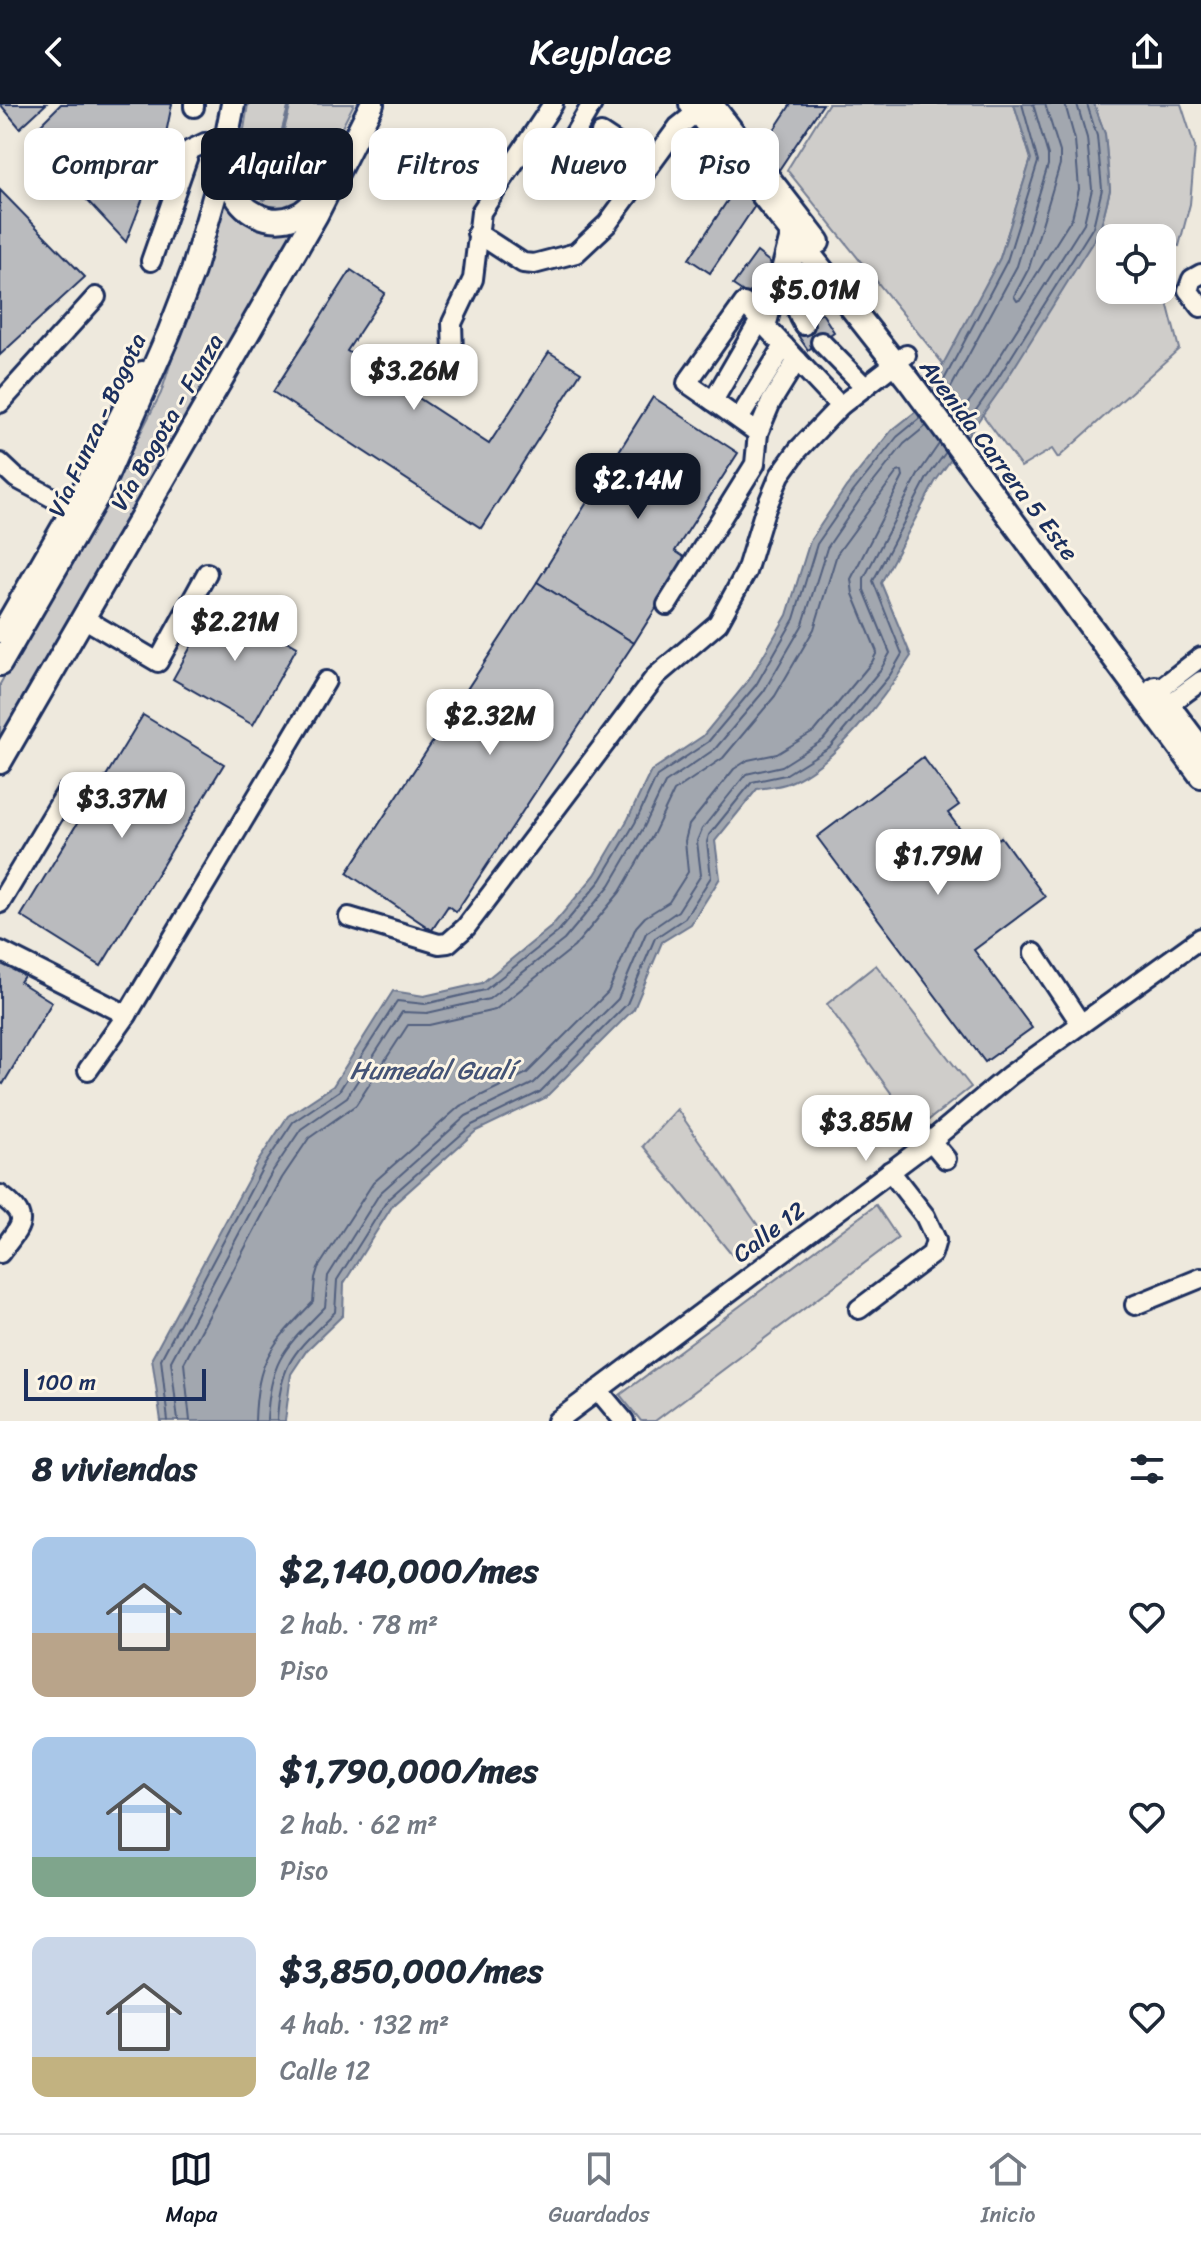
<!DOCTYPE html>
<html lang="es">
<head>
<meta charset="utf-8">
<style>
	:root { --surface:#fff; --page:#f2f2f3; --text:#1f2937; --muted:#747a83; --line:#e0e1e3; --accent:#111827 }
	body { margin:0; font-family:Sriracha,sans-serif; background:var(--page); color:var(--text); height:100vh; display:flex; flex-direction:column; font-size:30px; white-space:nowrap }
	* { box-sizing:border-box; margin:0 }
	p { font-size:26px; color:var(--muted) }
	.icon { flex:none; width:44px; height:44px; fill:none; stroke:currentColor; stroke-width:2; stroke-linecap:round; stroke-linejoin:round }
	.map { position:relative; height:1317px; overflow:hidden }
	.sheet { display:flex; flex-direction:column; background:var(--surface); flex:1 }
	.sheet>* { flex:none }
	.banner { position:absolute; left:24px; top:24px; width:800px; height:72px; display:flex; gap:16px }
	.buttons { position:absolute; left:1096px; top:120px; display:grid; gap:16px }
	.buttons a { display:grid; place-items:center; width:80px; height:80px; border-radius:16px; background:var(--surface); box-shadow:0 4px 12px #0003; font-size:40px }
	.scale { position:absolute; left:24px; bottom:20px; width:182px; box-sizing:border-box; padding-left:8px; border:4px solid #1b2f5e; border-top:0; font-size:22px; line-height:28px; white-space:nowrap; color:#1b2f5e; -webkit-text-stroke:6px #fcf5e5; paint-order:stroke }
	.price { position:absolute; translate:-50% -68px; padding:0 18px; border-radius:16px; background:#fff; color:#222; font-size:26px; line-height:52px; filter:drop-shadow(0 2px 4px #0008) }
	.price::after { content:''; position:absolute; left:50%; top:48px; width:24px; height:18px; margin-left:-12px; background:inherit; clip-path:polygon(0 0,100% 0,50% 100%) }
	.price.on { background:var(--accent); color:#fff }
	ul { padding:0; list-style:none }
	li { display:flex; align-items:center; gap:24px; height:200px; padding:0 32px }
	li span { display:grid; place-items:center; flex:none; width:224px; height:160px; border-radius:16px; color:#555 }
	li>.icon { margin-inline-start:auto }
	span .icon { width:96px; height:96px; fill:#fffc; stroke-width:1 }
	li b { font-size:34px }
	h2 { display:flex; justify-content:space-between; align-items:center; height:96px; padding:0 32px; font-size:34px }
	.pill { padding:0 28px; border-radius:16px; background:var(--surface); box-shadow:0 4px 12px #0003; font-size:28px; line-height:72px }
	.pill.on { background:var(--accent); color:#fff }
	header { display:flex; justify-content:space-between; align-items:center; height:104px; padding:0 32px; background:var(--accent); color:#fff; font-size:36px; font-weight:600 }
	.tabs { display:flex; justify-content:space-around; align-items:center; height:112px; border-top:2px solid var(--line); background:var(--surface); font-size:22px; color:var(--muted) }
	.tabs a { display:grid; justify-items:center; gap:4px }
	.tabs .on { color:var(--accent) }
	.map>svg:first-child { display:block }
	.green { fill:#cfcdca; stroke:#757e94; stroke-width:2 }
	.water { fill:#a2a7af; stroke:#6c778f; stroke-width:2 }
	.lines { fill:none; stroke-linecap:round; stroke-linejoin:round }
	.shore { stroke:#515f7e; stroke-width:2 }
	.stream { stroke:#6c778f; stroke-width:4 }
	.building { fill:#babbbe; stroke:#1b2f5e; stroke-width:2 }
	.minor-casing { stroke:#1b2f5e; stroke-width:24 }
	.major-casing { stroke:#1b2f5e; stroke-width:28 }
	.minor { stroke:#fcf5e5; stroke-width:18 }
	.major { stroke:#fcf5e5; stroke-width:22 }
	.labels { text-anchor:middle; stroke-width:6; stroke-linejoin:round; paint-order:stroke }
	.street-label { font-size:24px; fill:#1b2f5e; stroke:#fcf5e5 }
	.water-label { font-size:26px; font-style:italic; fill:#445376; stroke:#fcf5e5 }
</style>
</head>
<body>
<header><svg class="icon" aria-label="back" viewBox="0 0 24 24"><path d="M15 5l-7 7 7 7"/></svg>Keyplace<svg class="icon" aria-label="share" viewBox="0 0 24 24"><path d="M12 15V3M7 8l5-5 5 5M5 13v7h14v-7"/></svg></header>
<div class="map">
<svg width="1201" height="1317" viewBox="0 0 1201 1317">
	<rect width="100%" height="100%" fill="#eee9dd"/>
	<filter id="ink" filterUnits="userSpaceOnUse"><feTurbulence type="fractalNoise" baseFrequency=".0125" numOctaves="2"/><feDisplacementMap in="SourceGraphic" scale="16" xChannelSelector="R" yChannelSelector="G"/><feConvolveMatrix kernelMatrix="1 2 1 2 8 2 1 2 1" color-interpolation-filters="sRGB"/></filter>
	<g filter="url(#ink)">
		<!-- green -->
		<g class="green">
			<path d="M 248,0 L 354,0 C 342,22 309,93 289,104 C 282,108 274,108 266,105 C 226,91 244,32 248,0 Z"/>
			<polygon points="828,0 1014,0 1031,55 1000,154 944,261 787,66"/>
			<polygon points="1094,0 1181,0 1195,43 1190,100 1179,142 1162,138 1162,134 1110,134 1110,186 1162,186 1162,154 1172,157 1167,198 1179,245 1058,354 1052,345 1021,363 982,310 1100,126 1110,86 1105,30"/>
			<path d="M 225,90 C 251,129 255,130 300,119 L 0,644 L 0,580 L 110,388 L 161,289 Z"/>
			<polygon points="876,861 971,983 917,1025 827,900"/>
			<polygon points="677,1005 766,1133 736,1156 643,1042"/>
			<polygon points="876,1101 898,1134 655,1317 641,1317 620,1291"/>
		</g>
		<!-- water -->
		<path class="water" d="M 1014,0 L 1094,0 L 1105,30 L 1110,86 L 1100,126 L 1000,286 L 935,378 L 881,479 L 911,552 C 884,594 835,661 788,679 C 779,683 767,683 757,685 L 715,737 L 720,774 L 691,820 L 662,838 L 634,905 L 545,994 L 476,1027 L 393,1101 L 344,1179 L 343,1211 L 307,1246 L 291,1270 L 285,1317 L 161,1317 L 152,1254 L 257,1059 L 288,1012 L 333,982 L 393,887 L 424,892 L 482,879 L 551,823 L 595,771 L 628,715 L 651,667 L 703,632 L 749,576 L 787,511 L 810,437 L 846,383 L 891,327 L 919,305 L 1000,154 L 1031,55 Z"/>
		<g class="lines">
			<!-- shore -->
			<g class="shore">
				<polyline points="1045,0 1060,48 1060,60 1029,164 1014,192 1017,197 1021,195 1072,114 1079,85 1075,36 1065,0"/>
				<polyline points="936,291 1007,157 1038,58 1022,0"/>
				<polyline points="942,300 1017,162 1048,61 1048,51 1033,0"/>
				<polyline points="955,317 985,276 1084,119 1092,85 1087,34 1077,0"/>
				<polyline points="962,326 993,282 1093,123 1102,85 1097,32 1087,0"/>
				<polyline points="168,1317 161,1255 263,1063 293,1018 339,987 397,897 425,900 485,886 557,829 601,776 635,719 657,672 708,638 756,581 794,515 817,440 853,388 897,333 920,314"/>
				<polyline points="178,1317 171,1257 272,1068 301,1025 347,993 402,908 427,909 489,895 564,836 610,781 644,723 665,679 715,645 764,587 803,520 827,444 861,394 904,340 926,322"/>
				<path d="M 190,1317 L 184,1259 L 282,1074 L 309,1034 L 356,1001 L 408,921 L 429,921 L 495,906 L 574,843 L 620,788 L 654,729 L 674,687 L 723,654 L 775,592 L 814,525 L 837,450 L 897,368 L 902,367 L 903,373 L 851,475 L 853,490 L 877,548 L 872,558 L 815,627 L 777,650 L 748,656 L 734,665 L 689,721 L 685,737 L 688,768 L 669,798 L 645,813 L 636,823 L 608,888 L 527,969 L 460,1002 L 373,1079 L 318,1164 L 315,1174 L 313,1198 C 271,1241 257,1255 255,1317"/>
				<path d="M 267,1317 C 270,1255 284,1245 325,1203 L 328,1172 L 380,1089 L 466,1012 L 534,979 L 618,895 L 646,829 L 678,807 L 701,771 L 697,737 L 702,725 L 746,670 L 782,662 L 823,636 L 881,565 L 890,549 L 864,486 L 864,474 L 919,369 L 939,340"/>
				<path d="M 277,1317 C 280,1256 295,1248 335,1208 L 337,1176 L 388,1095 L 472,1021 L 540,988 L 627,900 L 655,834 L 685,814 L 711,773 L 707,738 L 709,731 L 752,678 L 785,671 L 830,643 L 890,571 L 902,550 L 873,477 L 927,374 L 946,348"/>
			</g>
			<!-- stream -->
			<polyline class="stream" points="264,95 290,0"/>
		</g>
		<!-- building -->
		<g class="building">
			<polygon points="0,0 46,0 20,24"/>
			<polygon points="61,0 172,0 154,88 145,89 126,138 28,33"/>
			<polygon points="791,0 823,0 710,169 689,155"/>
			<polygon points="0,86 85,173 0,251"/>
			<polygon points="757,148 771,159 748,191 733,181"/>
			<polygon points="351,166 385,189 347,247 489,340 549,248 581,268 481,424 273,288"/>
			<polygon points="822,209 834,228 808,246 795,227"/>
			<polygon points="653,293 738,349 675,447 687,455 634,539 537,478"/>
			<polygon points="537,478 634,539 456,808 448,802 432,826 347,769"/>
			<polygon points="216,497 297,543 253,621 173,575"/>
			<polygon points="143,611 224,660 101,862 21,812"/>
			<polygon points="923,653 959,701 948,709 978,750 1001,733 1045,793 974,846 1032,924 985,958 817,733"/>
			<polygon points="0,857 24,872 20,878 52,898 3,980 0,978"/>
		</g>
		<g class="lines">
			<!-- minor casing -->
			<g class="minor-casing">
				<g id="minor">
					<polyline points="592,0 568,41 618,74 634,51 601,29"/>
					<polyline points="194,3 194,0"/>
					<polyline points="791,128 766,223 840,302"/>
					<polyline points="477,129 523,159 534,160 576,149 607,120 678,23 697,8"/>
					<path d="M 793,155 C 790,178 792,201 804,221"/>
					<polyline points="151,157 190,46 205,39 227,38"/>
					<polyline points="1201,170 1192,175 1188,186 1201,203"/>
					<polyline points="760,216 713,297 758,329 771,298 797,256"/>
					<polyline points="821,238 865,283"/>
					<polyline points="453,250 452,219 473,175 481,108 553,0"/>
					<polyline points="713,297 687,279 744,199 766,223"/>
					<polyline points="0,299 96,193"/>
					<polyline points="739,315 784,242"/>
					<polyline points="0,359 16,374 72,404"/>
					<polyline points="667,501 755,360 758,329"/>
					<polyline points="85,515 158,558 207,469"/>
					<polyline points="0,529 72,404 142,267"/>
					<polyline points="1157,587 1201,553"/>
					<polyline points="1156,602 1168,601 1201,577"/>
					<polyline points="0,799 66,689"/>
					<polyline points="349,813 439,840 448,839 466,823 656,572 718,519 746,468 764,409 780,371 798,346 840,302 906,251"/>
					<polyline points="0,847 127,911 326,577"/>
					<polyline points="1034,849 1081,920"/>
					<polyline points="88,966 127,911"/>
					<polyline points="931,1037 946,1055"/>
					<path d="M 0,1091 C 32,1115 21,1121 0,1149"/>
					<polyline points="1135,1201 1201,1174"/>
					<polyline points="859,1205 932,1150 936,1136 925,1112 890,1067"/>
					<polyline points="598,1286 624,1317"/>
					<polyline points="557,1317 931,1037 1010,971 1201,834"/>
				</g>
			</g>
			<!-- major casing -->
			<g class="major-casing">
				<g id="major">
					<polyline points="691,0 910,278 1201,672"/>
					<polyline points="711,0 818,138"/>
					<path d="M 233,56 C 232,64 230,75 232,82 C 239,108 271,123 295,112 C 306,108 312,100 319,91"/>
					<polyline points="0,560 98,391 169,229 193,167 217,83 233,0"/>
					<polyline points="1155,584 1201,645"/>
					<polyline points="0,658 316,111 372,0"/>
				</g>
			</g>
			<!-- minor -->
			<use href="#minor" class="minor"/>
			<!-- major -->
			<use href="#major" class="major"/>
		</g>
	</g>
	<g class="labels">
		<!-- street labels -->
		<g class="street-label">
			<text transform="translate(167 318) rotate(-60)" y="8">Vía Bogota - Funza</text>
			<text transform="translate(97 321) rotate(-65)" y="8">Vía Funza - Bogota</text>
			<text transform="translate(999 356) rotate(53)" y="8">Avenida Carrera 5 Este</text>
			<text transform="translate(769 1128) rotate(-37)" y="8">Calle 12</text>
		</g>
		<!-- water labels -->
		<g class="water-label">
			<text x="432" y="975">Humedal Gualí</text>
		</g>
	</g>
</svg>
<div class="buttons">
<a><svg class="icon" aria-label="locate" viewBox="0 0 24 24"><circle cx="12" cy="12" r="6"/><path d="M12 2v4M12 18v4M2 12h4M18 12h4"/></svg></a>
</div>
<div class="scale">100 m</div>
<b class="price" style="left:815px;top:227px">$5.01M</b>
<b class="price" style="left:414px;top:308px">$3.26M</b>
<b class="price on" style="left:638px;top:417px">$2.14M</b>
<b class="price" style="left:235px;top:559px">$2.21M</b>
<b class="price" style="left:490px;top:653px">$2.32M</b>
<b class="price" style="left:122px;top:736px">$3.37M</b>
<b class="price" style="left:938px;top:793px">$1.79M</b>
<b class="price" style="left:866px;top:1059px">$3.85M</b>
<div class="banner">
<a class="pill">Comprar</a>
<a class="pill on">Alquilar</a>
<a class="pill">Filtros</a>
<a class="pill">Nuevo</a>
<a class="pill">Piso</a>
</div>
</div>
<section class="sheet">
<h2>8 viviendas<svg class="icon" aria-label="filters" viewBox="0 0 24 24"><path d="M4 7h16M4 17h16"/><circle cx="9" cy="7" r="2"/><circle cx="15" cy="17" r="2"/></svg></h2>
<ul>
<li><span style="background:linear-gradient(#a9c7e8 60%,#b9a48a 0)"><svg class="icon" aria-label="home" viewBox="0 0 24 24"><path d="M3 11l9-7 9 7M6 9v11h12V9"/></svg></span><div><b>$2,140,000/mes</b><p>2 hab. · 78 m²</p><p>Piso</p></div><svg class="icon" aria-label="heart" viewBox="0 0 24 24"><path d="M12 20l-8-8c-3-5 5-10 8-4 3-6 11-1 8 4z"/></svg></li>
<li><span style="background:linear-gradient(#a9c7e8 75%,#7fa58c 0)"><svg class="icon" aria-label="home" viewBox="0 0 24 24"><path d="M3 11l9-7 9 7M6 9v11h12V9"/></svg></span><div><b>$1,790,000/mes</b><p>2 hab. · 62 m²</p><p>Piso</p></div><svg class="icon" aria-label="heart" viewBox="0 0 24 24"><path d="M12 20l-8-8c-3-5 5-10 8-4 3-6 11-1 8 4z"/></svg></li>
<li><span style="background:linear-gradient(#c9d6e8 75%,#c2b280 0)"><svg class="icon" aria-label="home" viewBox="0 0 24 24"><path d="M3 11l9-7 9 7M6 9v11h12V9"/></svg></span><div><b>$3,850,000/mes</b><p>4 hab. · 132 m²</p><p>Calle 12</p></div><svg class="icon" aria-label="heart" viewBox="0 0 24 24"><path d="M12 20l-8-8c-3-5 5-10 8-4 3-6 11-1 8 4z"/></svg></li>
</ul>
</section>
<nav class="tabs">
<a class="on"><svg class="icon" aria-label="map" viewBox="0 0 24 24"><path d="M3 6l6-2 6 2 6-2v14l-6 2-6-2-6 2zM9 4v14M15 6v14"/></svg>Mapa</a>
<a><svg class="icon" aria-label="saved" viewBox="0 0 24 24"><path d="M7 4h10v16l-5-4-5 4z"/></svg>Guardados</a>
<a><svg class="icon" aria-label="home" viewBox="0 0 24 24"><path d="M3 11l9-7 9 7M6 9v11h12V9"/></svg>Inicio</a>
</nav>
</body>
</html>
